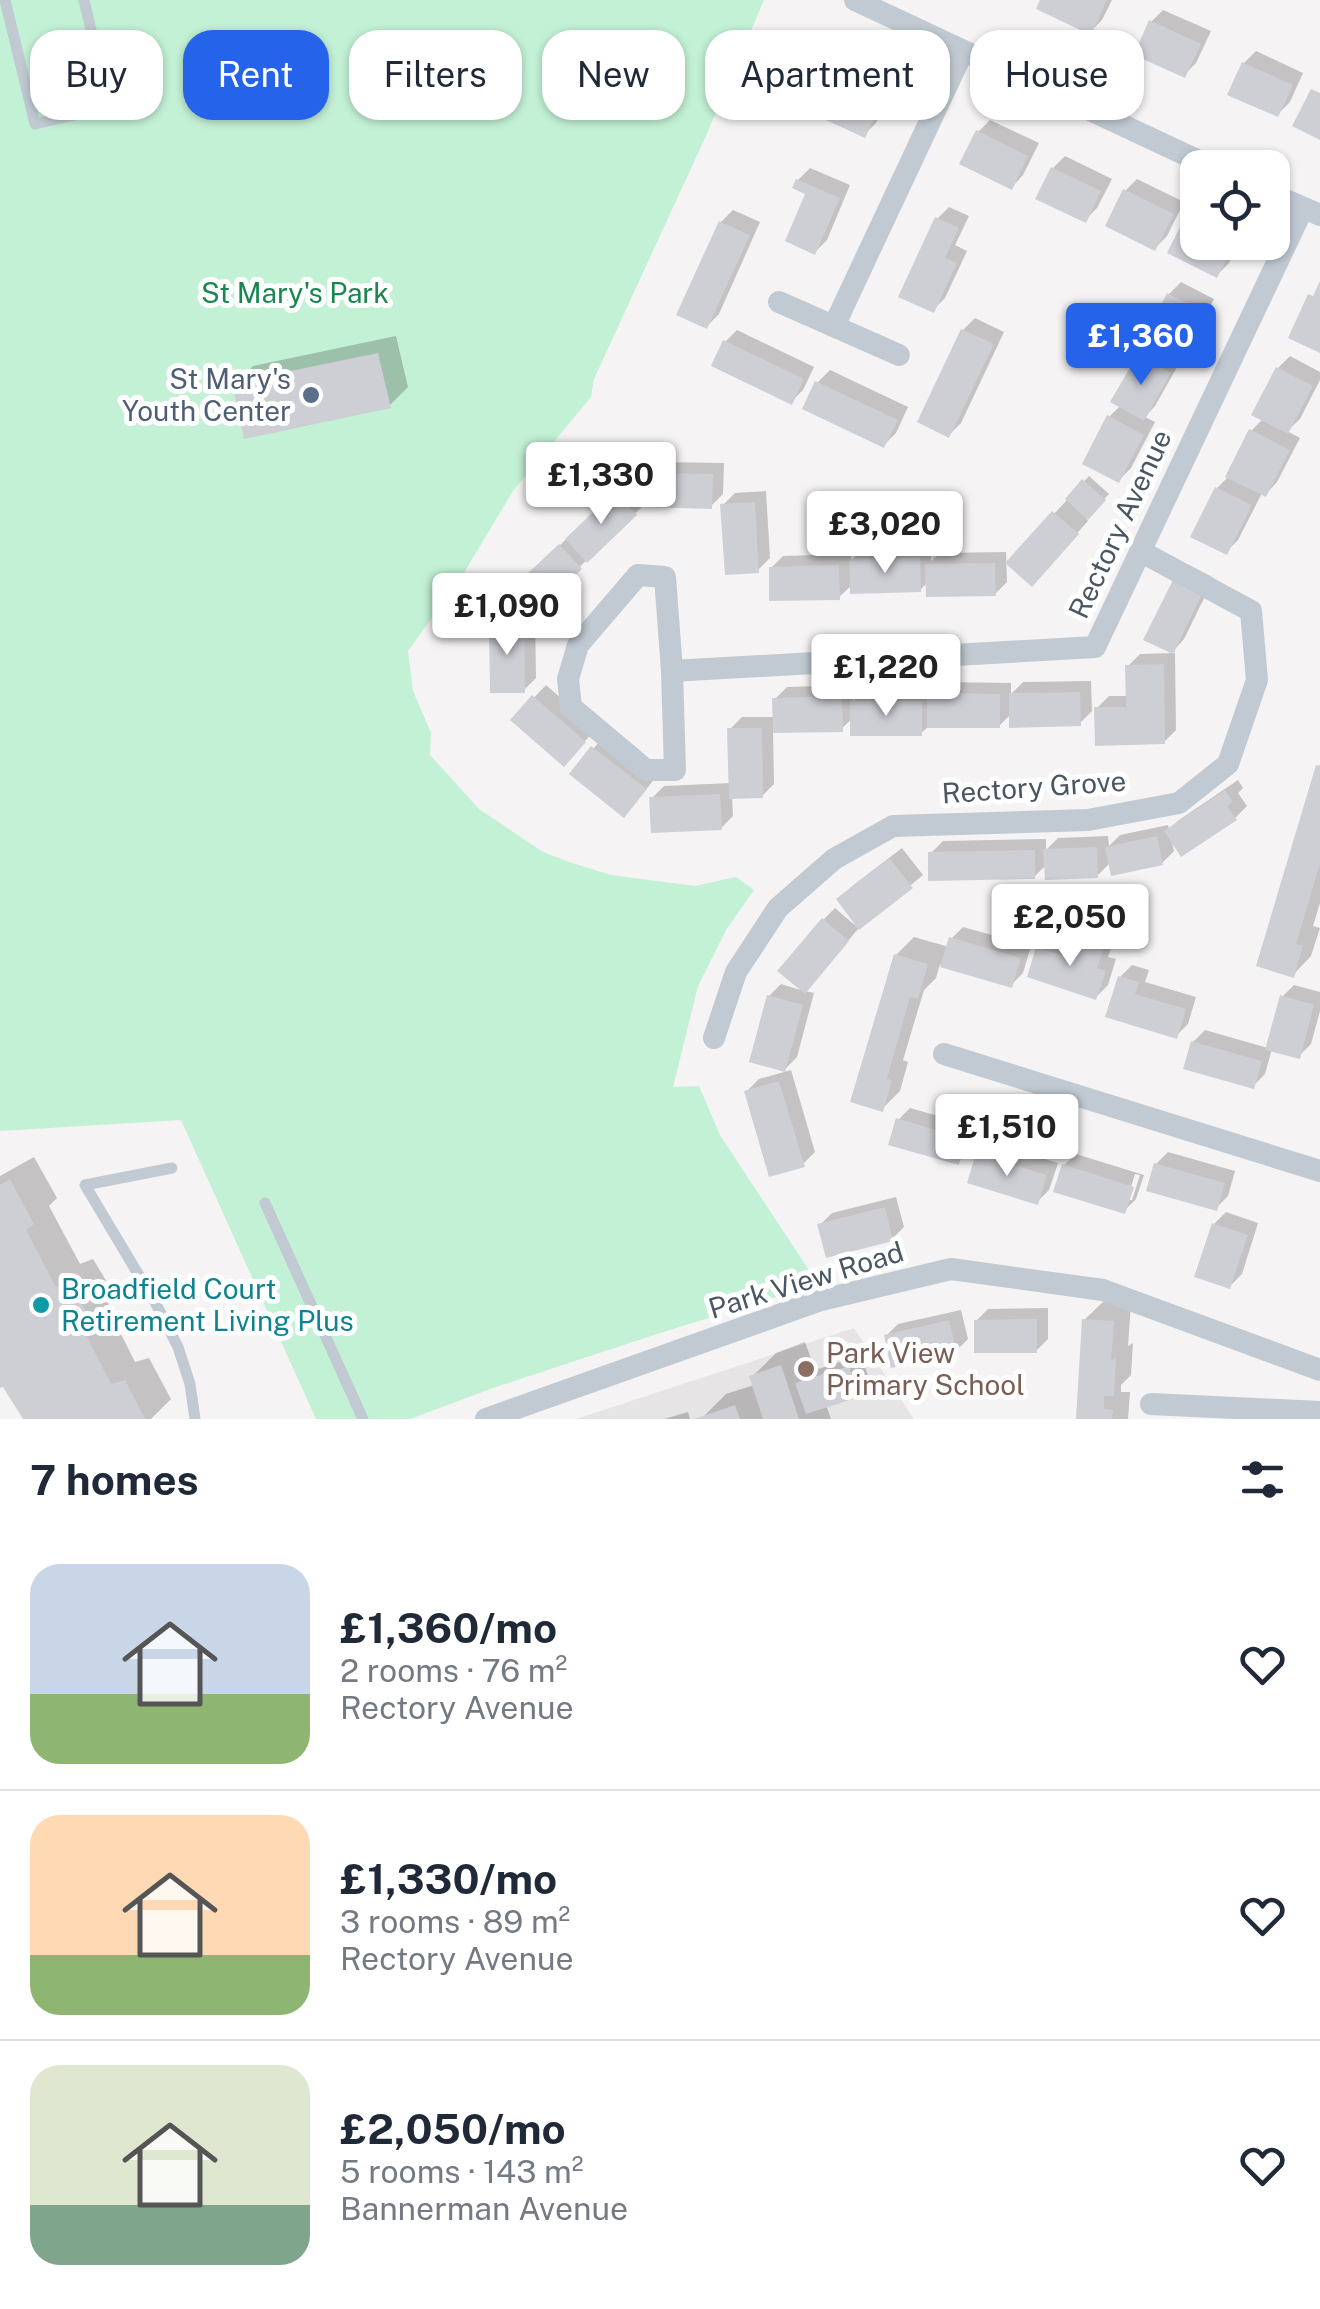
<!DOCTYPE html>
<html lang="en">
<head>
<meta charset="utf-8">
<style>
	:root { --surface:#fff; --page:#f6f6f7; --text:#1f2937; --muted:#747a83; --line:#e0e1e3; --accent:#2563eb }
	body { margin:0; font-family:"Public Sans",sans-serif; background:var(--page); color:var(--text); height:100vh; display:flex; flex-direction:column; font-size:38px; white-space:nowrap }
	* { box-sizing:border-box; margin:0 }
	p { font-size:32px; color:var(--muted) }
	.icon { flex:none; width:55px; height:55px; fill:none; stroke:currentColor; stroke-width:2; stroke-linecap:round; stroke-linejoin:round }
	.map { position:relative; height:1419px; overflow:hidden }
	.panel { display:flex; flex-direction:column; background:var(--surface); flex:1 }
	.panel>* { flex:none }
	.hud { position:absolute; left:30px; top:30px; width:1260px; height:90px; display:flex; gap:20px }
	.tools { position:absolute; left:1180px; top:150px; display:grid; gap:20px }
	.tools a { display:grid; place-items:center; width:110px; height:110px; border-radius:20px; background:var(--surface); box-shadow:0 2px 8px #0004; font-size:50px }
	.price { position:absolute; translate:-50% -85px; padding:0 22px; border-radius:10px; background:#fff; color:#222; font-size:32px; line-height:65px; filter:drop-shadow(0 2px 5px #0008) }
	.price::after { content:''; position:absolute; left:50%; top:60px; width:30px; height:22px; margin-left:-15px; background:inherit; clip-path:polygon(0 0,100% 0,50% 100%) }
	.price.selected { background:var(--accent); color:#fff }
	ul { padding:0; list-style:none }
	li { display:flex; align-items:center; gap:30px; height:250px; padding:0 30px }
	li+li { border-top:2px solid var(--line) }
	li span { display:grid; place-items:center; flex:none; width:280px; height:200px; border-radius:30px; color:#555 }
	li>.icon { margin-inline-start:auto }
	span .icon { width:120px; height:120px; fill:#fffc; stroke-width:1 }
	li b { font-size:42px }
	h2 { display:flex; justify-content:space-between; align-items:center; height:120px; padding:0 30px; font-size:42px }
	.chip { padding:0 35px; border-radius:30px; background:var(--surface); box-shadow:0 2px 8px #0004; font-size:35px; line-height:90px }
	.chip.selected { background:var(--accent); color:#fff }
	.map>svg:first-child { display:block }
	.education { fill:#e6e4e5 }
	.green { fill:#c3f1d5 }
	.shadow { fill:#0003; fill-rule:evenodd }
	.building { fill:#cdcfd5 }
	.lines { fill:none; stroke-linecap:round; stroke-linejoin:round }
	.lane { stroke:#c1cad2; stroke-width:11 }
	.street { stroke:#c1cad2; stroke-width:22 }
	.service-dot { fill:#5c6f8a; stroke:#fff; stroke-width:4 }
	.culture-dot { fill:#0f9aa8; stroke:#fff; stroke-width:4 }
	.education-dot { fill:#8d6e63; stroke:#fff; stroke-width:4 }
	.labels { text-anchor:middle; stroke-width:10; stroke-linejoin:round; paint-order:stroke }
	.park-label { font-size:28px; fill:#17864f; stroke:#fff }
	.service-label { font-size:28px; fill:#4e5e75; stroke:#fff; text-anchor:end }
	.street-label { font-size:28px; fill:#4a5661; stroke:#fff }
	.culture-label { font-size:28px; fill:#0d838f; stroke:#fff; text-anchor:start }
	.education-label { font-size:28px; fill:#785e54; stroke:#fff; text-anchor:start }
</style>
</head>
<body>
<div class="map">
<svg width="1320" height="1419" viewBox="0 0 1320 1419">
	<rect width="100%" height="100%" fill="#f5f3f3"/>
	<!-- education -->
	<polygon class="education" points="854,1328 914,1419 576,1419"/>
	<!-- green -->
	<polygon class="green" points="0,0 764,0 705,138 594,379 591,397 513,491 462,576 408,651 413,691 431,733 430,755 479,809 543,852 569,862 611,875 695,886 736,877 754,890 726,930 698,986 673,1087 699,1086 720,1135 818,1284 660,1333 493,1388 410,1419 316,1419 181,1120 0,1131"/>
	<!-- shadow -->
	<g class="shadow">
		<polygon points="1043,0 1112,0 1102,20 1090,32"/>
		<polygon points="1163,10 1211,31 1196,63 1184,75 1151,22"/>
		<polygon points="771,37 820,59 806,91 794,103 759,49"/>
		<polygon points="1256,51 1303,73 1290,102 1278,114 1244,63"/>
		<polygon points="846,69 892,90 876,123 864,135 834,81"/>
		<polygon points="990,120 1039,143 1023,175 1012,187 978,132"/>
		<polygon points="1065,156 1112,179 1097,208 1085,220 1053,168"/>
		<polygon points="810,168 850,185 827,240 815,252 809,193 798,180"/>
		<polygon points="1137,179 1184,202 1167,236 1155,248 1125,191"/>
		<polygon points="949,207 969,216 955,245 967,251 945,298 933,310 937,219"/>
		<polygon points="1198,209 1198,242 1239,242 1229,263 1217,275 1170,252 1186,220"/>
		<polygon points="733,210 760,222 719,314 707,326 721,222"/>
		<polygon points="1181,282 1214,299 1190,346 1178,358 1181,360 1155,406 1145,417 1155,422 1131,468 1119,480 1109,417 1121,405 1140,356 1150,345 1169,294"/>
		<polygon points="975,318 1004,332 961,423 949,435 963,330"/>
		<polygon points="737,330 814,367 803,390 791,402 725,342"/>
		<polygon points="396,336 408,387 390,405 235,384 253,366"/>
		<polygon points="1290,356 1320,372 1320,380 1300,419 1287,431 1300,438 1277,482 1266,494 1262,493 1238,540 1226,552 1217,488 1227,478 1251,431 1264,418 1278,368"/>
		<polygon points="830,370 908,407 896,433 884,445 805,407 818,382"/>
		<polygon points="657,462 724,463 723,494 711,506 644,505 535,610 536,678 524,690 491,623 503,611 529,611 523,580 628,481 645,499 645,474"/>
		<polygon points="1089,476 1109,494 1086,518 1088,521 1043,571 1009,563"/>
		<polygon points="766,491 770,558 758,570 723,505 735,493"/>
		<polygon points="931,547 931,561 940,553 1006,552 1007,582 995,594 928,582 920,590 852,585 839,597 771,568 783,556 851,554 851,561 863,548"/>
		<polygon points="1189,565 1214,578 1184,639 1175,649 1175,652 1147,639"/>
		<polygon points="1175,653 1176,730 1164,742 1097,708 1109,696 1128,696 1128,666 1140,654"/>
		<polygon points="1091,681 1092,711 1080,723 1012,713 999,726 929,726 920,734 853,718 841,729 773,731 774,784 762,796 732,797 733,816 721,828 652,798 664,786 731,783 730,729 742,717 775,717 775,699 787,687 853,685 853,701 865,690 934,690 942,682 1011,683 1011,694 1023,682"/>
		<polygon points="546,685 596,729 575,752 513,720"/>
		<polygon points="605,735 657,776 635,803 572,774"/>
		<polygon points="1320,764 1320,903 1313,926 1320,928 1311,956 1293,975 1259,965"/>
		<polygon points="1238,780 1243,788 1238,793 1247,806 1235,818 1171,837 1174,851 1162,863 1111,862 1097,876 1046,865 1034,877 931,853 943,841 1046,839 1046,850 1058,838 1108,836 1109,846 1120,835 1168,825 1169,829 1179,820"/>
		<polygon points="902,848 923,875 859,928 805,991 814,993 797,1057 785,1069 769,996 781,984 804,991 823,920 835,908 856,926 839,899 851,887"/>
		<polygon points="963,927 1031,946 1023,973 1011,985 940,964 936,978 924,990 903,1060 908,1062 900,1091 882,1109 896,955 914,937 949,947 951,939"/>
		<polygon points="1091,928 1115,936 1108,957 1116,959 1108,985 1096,997 1039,948 1051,936 1077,945 1079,940"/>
		<polygon points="1132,965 1149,970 1145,982 1196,997 1188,1024 1176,1036 1108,1016 1120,977"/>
		<polygon points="1294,985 1320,992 1320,1011 1311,1044 1299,1056 1272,1049 1265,1074 1253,1086 1193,1042 1205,1030 1268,1048 1282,997"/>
		<polygon points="791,1070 815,1152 803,1164 747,1091 759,1079"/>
		<polygon points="910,1108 977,1127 970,1150 958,1162 898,1120"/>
		<polygon points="990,1142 1058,1163 1049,1190 1037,1202 978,1154"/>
		<polygon points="1168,1152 1235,1171 1228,1196 1216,1208 1156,1164"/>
		<path d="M 1076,1154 L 1144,1175 L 1136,1199 L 1124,1211 L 1064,1165 ZM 1135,1174 L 1140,1175 L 1132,1200 L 1127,1200 Z"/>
		<polygon points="34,1157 57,1198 49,1206 80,1264 93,1259 116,1297 107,1306 135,1362 149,1358 171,1399 151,1419 26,1419 4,1384 0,1386 0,1176"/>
		<polygon points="896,1197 904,1227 892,1239 820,1225 832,1213"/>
		<polygon points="1226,1212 1258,1223 1242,1274 1230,1286 1214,1224"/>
		<polygon points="1103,1302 1131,1304 1128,1346 1133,1343 1131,1375 1121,1385 1121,1392 1130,1392 1128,1419 1079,1419 1084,1320"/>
		<polygon points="1048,1308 1048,1339 1036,1351 976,1321 988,1309"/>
		<polygon points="961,1310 968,1339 956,1351 886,1336 898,1324"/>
		<polygon points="805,1342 815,1370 861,1355 870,1382 858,1394 826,1405 831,1419 694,1419 704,1416 726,1394 754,1385 752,1377 776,1353"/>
		<polygon points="688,1412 690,1419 664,1419"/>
	</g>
	<!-- building -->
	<g class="building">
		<polygon points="1040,0 1107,0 1091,35 1036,9"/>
		<polygon points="1149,20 1201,44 1185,78 1134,55"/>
		<polygon points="757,48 810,72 794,106 741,82"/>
		<polygon points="1242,62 1293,85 1278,117 1227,95"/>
		<polygon points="832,79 881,103 865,138 815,115"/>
		<polygon points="1311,89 1320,93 1320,140 1292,126"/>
		<polygon points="976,130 1028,156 1012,190 959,164"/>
		<polygon points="1051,167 1101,191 1086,223 1035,199"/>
		<polygon points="796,179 840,198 815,255 785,241 805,194 792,188"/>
		<polygon points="1123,189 1174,214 1155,251 1105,226"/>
		<polygon points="935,217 959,228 945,258 957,263 934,313 898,297"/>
		<polygon points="1184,219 1198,226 1198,242 1234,244 1217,278 1167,253"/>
		<polygon points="719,221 750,235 707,329 676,315"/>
		<polygon points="1320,281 1320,353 1288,338 1308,294 1313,296"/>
		<polygon points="1167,293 1203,311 1179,361 1142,343"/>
		<polygon points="961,329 994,344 949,438 917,422"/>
		<polygon points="723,340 804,379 792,405 711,366"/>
		<polygon points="378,353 391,408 244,439 232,383"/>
		<polygon points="1138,354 1171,373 1144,421 1110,402"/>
		<polygon points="1276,367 1313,386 1288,434 1251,415"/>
		<polygon points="815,381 898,420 884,448 802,409"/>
		<polygon points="1107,415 1144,435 1119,483 1082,464"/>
		<polygon points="1249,429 1290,450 1266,497 1225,477"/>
		<polygon points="643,473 713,474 712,509 642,507"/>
		<polygon points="1082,479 1106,500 1088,520 1065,499"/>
		<polygon points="1215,487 1252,505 1227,555 1190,537"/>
		<polygon points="615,491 637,515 587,563 565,539"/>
		<polygon points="755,502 759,573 725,575 720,504"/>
		<polygon points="1052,511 1079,534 1032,587 1005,563"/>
		<polygon points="559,544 582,569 531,617 508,592"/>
		<polygon points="920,557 921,592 850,594 849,559"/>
		<polygon points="995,563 996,596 926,597 925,564"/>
		<polygon points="839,565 840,600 769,601 769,567"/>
		<polygon points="1175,576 1204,590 1173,654 1143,640"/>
		<polygon points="489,622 524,622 525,693 490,693"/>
		<polygon points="1164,664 1165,744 1095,746 1094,707 1126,707 1125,665"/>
		<polygon points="1080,692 1081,726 1009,728 1009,693"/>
		<polygon points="927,693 1000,694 1000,728 927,728"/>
		<polygon points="532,695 586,742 564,767 510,720"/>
		<polygon points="842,696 843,732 773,733 772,698"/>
		<rect x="850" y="701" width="72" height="35"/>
		<polygon points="727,728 762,728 763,798 729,799"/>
		<polygon points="591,746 647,789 624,818 569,774"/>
		<polygon points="1316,765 1320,766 1320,864 1296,944 1303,946 1294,978 1256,966"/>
		<polygon points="1225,790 1233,802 1227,806 1237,820 1181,857 1164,831"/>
		<polygon points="720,794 722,830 651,833 649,797"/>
		<polygon points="1157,836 1163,865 1111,876 1105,847"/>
		<polygon points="1097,847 1098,878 1045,880 1043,849"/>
		<polygon points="1035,850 1035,879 928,881 928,852"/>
		<polygon points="889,858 913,888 859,930 836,899"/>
		<polygon points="822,918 849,941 805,994 777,971"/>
		<polygon points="949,937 1021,958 1012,988 940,967"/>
		<polygon points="1077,939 1104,948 1097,968 1106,971 1096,1000 1027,977 1036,947 1070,958"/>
		<polygon points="894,954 928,964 918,999 910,997 887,1079 892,1080 883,1112 850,1102"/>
		<polygon points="1118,976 1139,982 1135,994 1186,1009 1177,1039 1105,1017"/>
		<polygon points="767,995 803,1005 785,1072 749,1062"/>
		<polygon points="1280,995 1314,1005 1300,1059 1265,1050"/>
		<polygon points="1191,1041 1262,1061 1254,1089 1183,1069"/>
		<polygon points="779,1081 805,1167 769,1177 744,1091"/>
		<polygon points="896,1118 966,1139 959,1165 888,1145"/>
		<polygon points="976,1153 1047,1175 1038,1205 967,1183"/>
		<polygon points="1154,1163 1225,1183 1217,1211 1146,1191"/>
		<polygon points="1062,1164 1134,1187 1125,1214 1053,1192"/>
		<polygon points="10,1179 34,1224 26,1230 56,1287 68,1282 94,1323 83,1329 111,1384 125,1380 145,1419 23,1419 3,1387 0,1388 0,1185"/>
		<polygon points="885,1207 893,1241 826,1258 817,1224"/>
		<polygon points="1212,1223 1248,1235 1230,1289 1194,1277"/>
		<polygon points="1037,1319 1037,1353 974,1353 974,1320"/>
		<polygon points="1082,1319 1114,1321 1111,1361 1116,1358 1114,1396 1104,1396 1104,1409 1113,1410 1112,1419 1076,1419"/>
		<polygon points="949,1320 957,1353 891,1368 884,1335"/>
		<polygon points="781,1365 799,1419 763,1419 749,1376"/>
		<polygon points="849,1366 859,1397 806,1414 795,1383"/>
		<polygon points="735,1405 740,1419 697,1419 697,1418"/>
	</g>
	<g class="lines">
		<!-- lane -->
		<g class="lane">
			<polyline points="5,0 35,124 109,107 84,0"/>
			<polyline points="172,1168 85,1185 156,1304 178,1347 190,1384 195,1419"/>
			<polyline points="265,1203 363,1419"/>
		</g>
		<!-- street -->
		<g class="street">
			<polyline points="855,0 1214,168"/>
			<polyline points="1272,194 1320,215"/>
			<polyline points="779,302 899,355"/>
			<polyline points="834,326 963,51"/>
			<polygon points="638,575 665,577 672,671 675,770 646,770 571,707 568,679 578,645"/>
			<polyline points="672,671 1095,647 1303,208"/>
			<polyline points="714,1038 736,972 778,908 834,859 893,826 1088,820 1179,803 1228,764 1257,680 1251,611 1140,551"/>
			<polyline points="944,1054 1320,1171"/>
			<polyline points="1151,1404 1320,1412"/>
			<polyline points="486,1419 821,1300 951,1269 1103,1290 1320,1370"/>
		</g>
	</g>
	<!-- markers -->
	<circle class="service-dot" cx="311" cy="395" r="10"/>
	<circle class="culture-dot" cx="41" cy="1305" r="10"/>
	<circle class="education-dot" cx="806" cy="1369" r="10"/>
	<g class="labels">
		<!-- park labels -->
		<g class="park-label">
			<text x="295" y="303">St Mary's Park</text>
		</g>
		<!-- service labels -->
		<g class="service-label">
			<text x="291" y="389">St Mary's<tspan x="291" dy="32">Youth Center</tspan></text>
		</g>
		<!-- street labels -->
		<g class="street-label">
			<text transform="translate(1120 524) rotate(-65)" y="10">Rectory Avenue</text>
			<text transform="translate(1034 787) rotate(-4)" y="10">Rectory Grove</text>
			<text transform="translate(806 1280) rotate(-17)" y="10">Park View Road</text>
		</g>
		<!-- culture labels -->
		<g class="culture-label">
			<text x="61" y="1299">Broadfield Court<tspan x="61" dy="32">Retirement Living Plus</tspan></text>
		</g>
		<!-- education labels -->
		<g class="education-label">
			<text x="826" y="1363">Park View<tspan x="826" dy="32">Primary School</tspan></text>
		</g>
	</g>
</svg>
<div class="tools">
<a><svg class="icon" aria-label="locate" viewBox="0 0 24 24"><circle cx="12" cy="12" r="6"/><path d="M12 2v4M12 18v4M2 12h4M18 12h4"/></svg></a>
</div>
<b class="price selected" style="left:1141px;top:388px">£1,360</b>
<b class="price" style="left:601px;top:527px">£1,330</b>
<b class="price" style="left:885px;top:576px">£3,020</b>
<b class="price" style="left:507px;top:658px">£1,090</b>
<b class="price" style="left:886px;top:719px">£1,220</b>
<b class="price" style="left:1070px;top:969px">£2,050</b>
<b class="price" style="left:1007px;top:1179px">£1,510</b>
<div class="hud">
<a class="chip">Buy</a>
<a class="chip selected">Rent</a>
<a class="chip">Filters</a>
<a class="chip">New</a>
<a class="chip">Apartment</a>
<a class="chip">House</a>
</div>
</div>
<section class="panel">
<h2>7 homes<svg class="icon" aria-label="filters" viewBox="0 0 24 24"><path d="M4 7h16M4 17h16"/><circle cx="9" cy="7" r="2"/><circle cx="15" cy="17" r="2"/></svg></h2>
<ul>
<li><span style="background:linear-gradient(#c9d6e8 65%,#8fb573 0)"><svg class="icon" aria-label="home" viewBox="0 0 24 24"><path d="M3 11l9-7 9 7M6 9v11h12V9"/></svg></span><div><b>£1,360/mo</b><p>2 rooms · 76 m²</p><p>Rectory Avenue</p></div><svg class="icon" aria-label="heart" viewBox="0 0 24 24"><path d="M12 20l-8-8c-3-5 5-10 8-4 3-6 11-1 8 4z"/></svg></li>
<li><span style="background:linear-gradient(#ffd9b3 70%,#8fb573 0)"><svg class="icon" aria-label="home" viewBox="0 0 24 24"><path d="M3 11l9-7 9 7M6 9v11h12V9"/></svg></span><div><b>£1,330/mo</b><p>3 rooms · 89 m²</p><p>Rectory Avenue</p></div><svg class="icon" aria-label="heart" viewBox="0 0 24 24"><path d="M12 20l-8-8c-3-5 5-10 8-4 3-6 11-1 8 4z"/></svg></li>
<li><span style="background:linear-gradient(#dfe7d0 70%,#7fa58c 0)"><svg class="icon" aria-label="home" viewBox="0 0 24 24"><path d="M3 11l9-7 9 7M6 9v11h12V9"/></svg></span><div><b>£2,050/mo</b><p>5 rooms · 143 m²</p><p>Bannerman Avenue</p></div><svg class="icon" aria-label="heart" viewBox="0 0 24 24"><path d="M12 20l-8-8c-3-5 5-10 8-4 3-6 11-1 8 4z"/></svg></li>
</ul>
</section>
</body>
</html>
